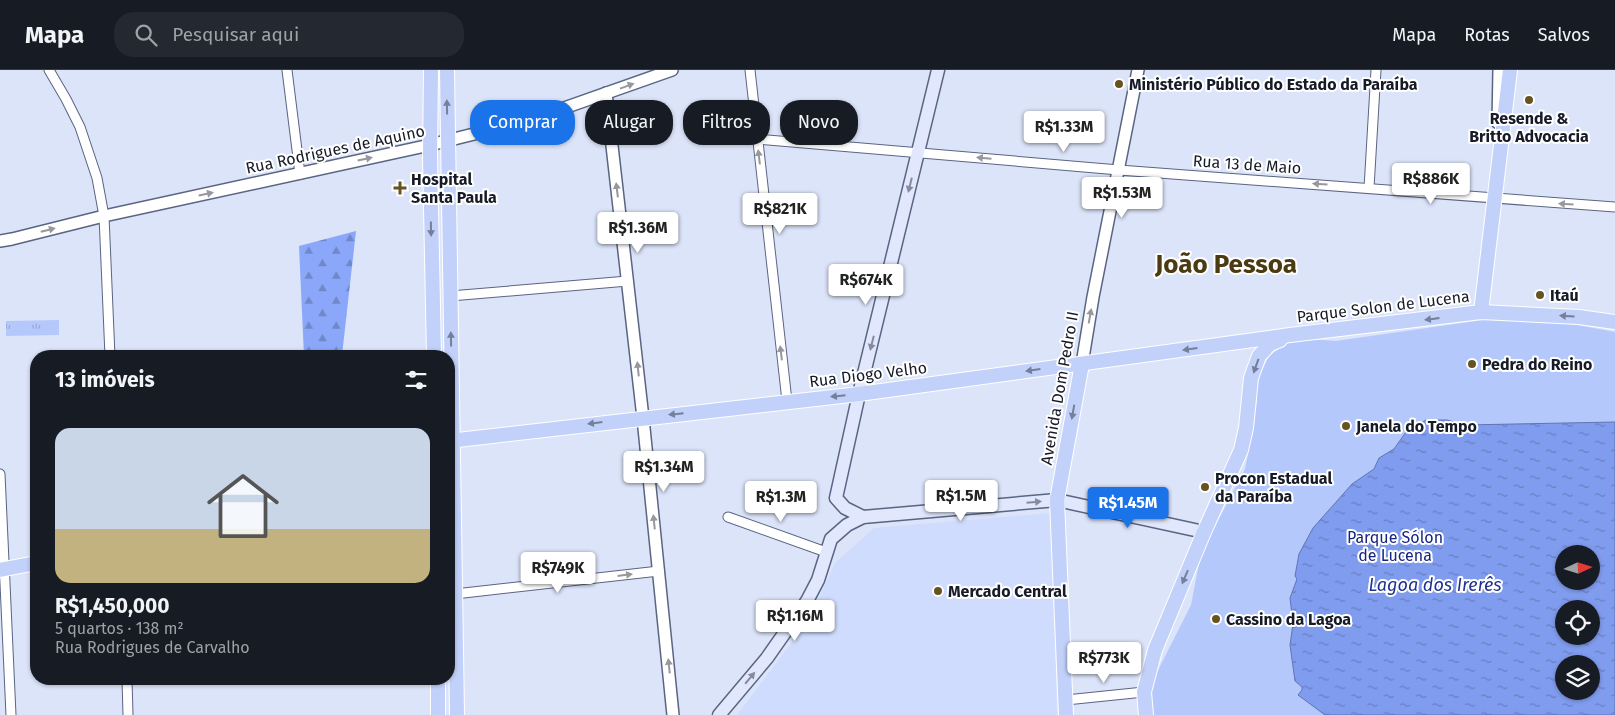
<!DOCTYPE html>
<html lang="pt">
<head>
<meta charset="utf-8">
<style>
	:root { --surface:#171b24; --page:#242831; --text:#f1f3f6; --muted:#9ea1a6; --line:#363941; --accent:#1a73e8 }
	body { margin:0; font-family:"Fira Sans",sans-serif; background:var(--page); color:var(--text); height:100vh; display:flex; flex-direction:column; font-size:19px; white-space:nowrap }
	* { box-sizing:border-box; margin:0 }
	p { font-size:16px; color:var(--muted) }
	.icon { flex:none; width:28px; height:28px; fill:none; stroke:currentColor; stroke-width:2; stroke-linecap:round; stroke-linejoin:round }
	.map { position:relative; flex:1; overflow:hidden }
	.side { position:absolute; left:30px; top:280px; width:425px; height:335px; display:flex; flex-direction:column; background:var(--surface); border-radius:20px; box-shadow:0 1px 4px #0004 }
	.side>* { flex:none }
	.banner { position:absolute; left:470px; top:30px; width:475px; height:45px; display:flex; gap:10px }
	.needle { width:32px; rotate:86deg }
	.controls { position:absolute; left:1555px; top:475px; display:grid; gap:10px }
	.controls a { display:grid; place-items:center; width:45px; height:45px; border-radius:50%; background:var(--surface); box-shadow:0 1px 4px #0004; font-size:25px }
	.price { position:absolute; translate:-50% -42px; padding:0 11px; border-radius:5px; background:#fff; color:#222; font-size:16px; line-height:32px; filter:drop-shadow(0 1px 2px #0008) }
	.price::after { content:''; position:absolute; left:50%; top:30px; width:15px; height:11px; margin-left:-8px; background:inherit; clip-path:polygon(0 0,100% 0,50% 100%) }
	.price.current { background:var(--accent); color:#fff }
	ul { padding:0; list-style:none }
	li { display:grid; align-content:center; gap:10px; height:265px; padding:0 25px }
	li span { display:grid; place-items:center; height:155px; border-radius:15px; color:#555 }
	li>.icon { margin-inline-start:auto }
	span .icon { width:90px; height:90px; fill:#fffc; stroke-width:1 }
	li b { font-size:21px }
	h2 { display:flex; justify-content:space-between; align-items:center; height:60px; padding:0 25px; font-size:21px }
	.pill { padding:0 18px; border-radius:20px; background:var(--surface); box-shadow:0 1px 4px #0004; font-size:18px; line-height:45px }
	.pill.current { background:var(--accent); color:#fff }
	header { display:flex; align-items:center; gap:30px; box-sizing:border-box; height:70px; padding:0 25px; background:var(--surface); border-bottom:1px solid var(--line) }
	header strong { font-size:24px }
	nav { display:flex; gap:28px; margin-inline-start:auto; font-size:18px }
	.search { width:350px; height:45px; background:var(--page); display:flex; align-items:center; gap:12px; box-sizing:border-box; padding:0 18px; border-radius:20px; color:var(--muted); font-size:19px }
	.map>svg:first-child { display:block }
	.built { fill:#cfdcfd }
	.grass { fill:url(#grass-tufts) }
	.forest { fill:url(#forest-firs) }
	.park { fill:#b5c8fb; fill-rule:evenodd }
	.water { fill:url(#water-ripples); stroke:#6075b2; fill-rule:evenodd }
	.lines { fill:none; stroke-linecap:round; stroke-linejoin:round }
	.minor-casing { stroke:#596582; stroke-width:11 }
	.tertiary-casing { stroke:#596582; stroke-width:14 }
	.secondary-casing { stroke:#596582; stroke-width:15 }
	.primary-casing { stroke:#fff; stroke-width:16 }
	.minor { stroke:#fff; stroke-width:9 }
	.tertiary { stroke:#fff; stroke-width:11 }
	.secondary { stroke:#e1e8fd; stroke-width:12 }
	.primary { stroke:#c2d1fa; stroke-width:14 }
	.oneway { fill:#96989e }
	.oneway2 { fill:#757f9b }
	.oneway3 { fill:#868c9d }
	.poi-dot { fill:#665321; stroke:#fff; stroke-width:2 }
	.labels { text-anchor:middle; stroke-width:4; stroke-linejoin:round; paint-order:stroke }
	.poi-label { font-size:16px; font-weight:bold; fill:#161b27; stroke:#fff; text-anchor:start }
	.street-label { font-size:16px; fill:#161b27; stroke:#fff }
	.park-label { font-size:16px; fill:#172582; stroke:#fff }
	.water-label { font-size:18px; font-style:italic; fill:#20328f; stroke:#fff }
	.town-label { font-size:26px; font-weight:bold; fill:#4a3b13; stroke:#fff }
</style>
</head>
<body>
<header>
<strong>Mapa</strong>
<div class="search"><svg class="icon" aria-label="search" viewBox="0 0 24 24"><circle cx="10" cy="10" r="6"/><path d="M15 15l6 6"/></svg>Pesquisar aqui</div>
<nav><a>Mapa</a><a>Rotas</a><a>Salvos</a></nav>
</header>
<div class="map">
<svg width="1615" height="645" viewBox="0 0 1615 645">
	<defs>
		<pattern id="grass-tufts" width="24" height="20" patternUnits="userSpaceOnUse" patternTransform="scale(1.25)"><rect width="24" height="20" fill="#b5c8fb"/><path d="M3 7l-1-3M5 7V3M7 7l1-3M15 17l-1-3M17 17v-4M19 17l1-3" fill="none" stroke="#9babd7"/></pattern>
		<pattern id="forest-firs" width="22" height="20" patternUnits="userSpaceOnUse" patternTransform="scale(1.25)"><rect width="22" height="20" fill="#8aa7fa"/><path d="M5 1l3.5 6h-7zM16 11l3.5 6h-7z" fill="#7087ca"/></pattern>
		<pattern id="water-ripples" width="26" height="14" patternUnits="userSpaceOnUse" patternTransform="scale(1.25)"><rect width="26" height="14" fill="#809cee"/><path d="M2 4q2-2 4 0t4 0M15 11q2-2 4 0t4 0" fill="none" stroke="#687ec1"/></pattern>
	</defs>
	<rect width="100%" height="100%" fill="#dce4f9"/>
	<!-- built -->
	<polygon class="built" points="1052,443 1057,645 737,645 810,548 835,493 874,458"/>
	<!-- grass -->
	<polygon class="grass" points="59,250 59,265 6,266 6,251"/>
	<!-- forest -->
	<polygon class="forest" points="356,161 342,285 340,286 304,286 299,176"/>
	<!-- park -->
	<path class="park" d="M 1497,248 L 1567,253 L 1615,262 L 1615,645 L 1151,645 L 1151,614 L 1191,535 L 1201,483 L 1245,399 L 1254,354 L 1257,331 L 1256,313 L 1269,286 L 1287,273 L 1308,269 L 1336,271 ZM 1564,484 L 1591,484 L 1591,511 L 1564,511 ZM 1564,539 L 1591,539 L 1591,566 L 1564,566 ZM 1564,594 L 1591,594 L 1591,621 L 1564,621 Z"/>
	<!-- water -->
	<path class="water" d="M 1426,350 L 1447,350 L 1465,355 L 1615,352 L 1615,645 L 1325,645 L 1298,625 L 1302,620 L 1302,617 L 1295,611 L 1290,575 L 1293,554 L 1290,528 L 1297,509 L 1295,506 L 1299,484 L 1313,458 L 1352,414 L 1374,399 L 1379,388 L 1394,379 L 1406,362 ZM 1564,484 L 1591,484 L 1591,511 L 1564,511 ZM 1564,539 L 1591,539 L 1591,566 L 1564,566 ZM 1564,594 L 1591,594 L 1591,621 L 1564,621 Z"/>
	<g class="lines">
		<!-- minor casing -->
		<g class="minor-casing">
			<g id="minor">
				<polyline points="49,0 66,29 80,57 97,108 104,146 110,286"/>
				<polyline points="287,0 300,104"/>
				<polyline points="750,0 787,331"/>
				<polyline points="757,69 1119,100 1615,137"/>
				<polyline points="1369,118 1376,0"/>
				<polyline points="450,226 628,211"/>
				<polyline points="0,404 11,645"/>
				<polyline points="728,447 826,482"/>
				<polyline points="455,524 659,501"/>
				<polyline points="127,609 128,645"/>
				<polyline points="1066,630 1144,622"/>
			</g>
		</g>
		<!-- tertiary casing -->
		<g class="tertiary-casing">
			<g id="tertiary">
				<polyline points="606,23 643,348 673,645"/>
				<polyline points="1498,53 1499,0"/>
				<polyline points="0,171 12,169 104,146 430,75 530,50 672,0"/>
				<polyline points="1082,294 1093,227 1138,0"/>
			</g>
		</g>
		<!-- secondary casing -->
		<g class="secondary-casing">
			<g id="secondary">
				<polyline points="863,447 845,438 836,428 859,324 938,0"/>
				<polyline points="719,645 767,588 807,531 818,510 831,469 847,455 863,447 1057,430 1204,462"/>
			</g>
		</g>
		<!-- primary casing -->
		<g class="primary-casing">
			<g id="primary">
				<polyline points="431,0 430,86 434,286"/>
				<polyline points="447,0 457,645"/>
				<polyline points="1481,242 1510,0"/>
				<polyline points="449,371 859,324 1290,265 1481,242 1579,247 1615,252"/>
				<polyline points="0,500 36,493"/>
				<polyline points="438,609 438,645"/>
				<polyline points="1066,645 1057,430 1082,294"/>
				<polyline points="1146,645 1144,622 1155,580 1204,462 1241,380 1246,358 1251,308 1259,286 1270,274 1280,270"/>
			</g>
		</g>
		<!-- minor -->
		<use href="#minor" class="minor"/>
		<!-- tertiary -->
		<use href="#tertiary" class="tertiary"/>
		<!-- secondary -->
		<use href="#secondary" class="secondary"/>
		<!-- primary -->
		<use href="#primary" class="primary"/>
	</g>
	<!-- one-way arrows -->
	<defs><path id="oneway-solid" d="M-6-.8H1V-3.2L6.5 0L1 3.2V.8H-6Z" transform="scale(1.25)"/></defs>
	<g class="oneway">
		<use href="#oneway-solid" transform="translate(627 16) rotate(-20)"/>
		<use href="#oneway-solid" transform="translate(759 87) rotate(-97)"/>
		<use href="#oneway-solid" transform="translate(984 88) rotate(-175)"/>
		<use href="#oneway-solid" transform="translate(365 89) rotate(-12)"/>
		<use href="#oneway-solid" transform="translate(1320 114) rotate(-176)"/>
		<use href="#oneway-solid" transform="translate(617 120) rotate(-97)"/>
		<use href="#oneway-solid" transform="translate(206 124) rotate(-12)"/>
		<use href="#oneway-solid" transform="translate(1566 134) rotate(-176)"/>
		<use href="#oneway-solid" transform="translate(48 160) rotate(-14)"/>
		<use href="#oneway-solid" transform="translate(1090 246) rotate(-80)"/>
		<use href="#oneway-solid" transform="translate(781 283) rotate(-97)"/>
		<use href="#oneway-solid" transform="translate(638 299) rotate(-96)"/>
		<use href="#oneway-solid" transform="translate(654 452) rotate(-96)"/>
		<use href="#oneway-solid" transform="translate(625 505) rotate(-7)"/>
		<use href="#oneway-solid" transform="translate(669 596) rotate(-96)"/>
	</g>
	<g class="oneway2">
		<use href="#oneway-solid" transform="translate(447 37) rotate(-91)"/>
		<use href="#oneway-solid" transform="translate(431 159) rotate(89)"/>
		<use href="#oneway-solid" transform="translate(1567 246) rotate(-176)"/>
		<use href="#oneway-solid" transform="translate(1432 249) rotate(173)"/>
		<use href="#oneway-solid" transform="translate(451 269) rotate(-91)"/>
		<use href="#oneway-solid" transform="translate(1190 279) rotate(172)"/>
		<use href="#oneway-solid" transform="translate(1256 296) rotate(110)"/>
		<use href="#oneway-solid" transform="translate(1033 300) rotate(172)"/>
		<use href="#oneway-solid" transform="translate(838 326) rotate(174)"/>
		<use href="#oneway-solid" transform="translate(1073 342) rotate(100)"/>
		<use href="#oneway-solid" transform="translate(676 344) rotate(174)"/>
		<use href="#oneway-solid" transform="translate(595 353) rotate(173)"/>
		<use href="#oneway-solid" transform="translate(1185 507) rotate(113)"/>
	</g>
	<g class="oneway3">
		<use href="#oneway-solid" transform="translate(910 115) rotate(104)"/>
		<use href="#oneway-solid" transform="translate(872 273) rotate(104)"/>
		<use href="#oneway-solid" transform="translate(1034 432) rotate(-5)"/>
		<use href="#oneway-solid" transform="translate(750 608) rotate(-50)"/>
	</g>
	<!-- markers -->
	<g class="poi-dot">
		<circle cx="1119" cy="14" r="5"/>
		<circle cx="1529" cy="30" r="5"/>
		<path d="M397.5 110.5h5v5h5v5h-5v5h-5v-5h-5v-5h5z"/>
		<circle cx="1540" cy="225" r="5"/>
		<circle cx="1472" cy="294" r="5"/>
		<circle cx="1346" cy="356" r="5"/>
		<circle cx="1205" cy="417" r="5"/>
		<circle cx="938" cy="521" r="5"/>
		<circle cx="1216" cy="549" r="5"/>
	</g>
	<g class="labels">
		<!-- poi labels -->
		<g class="poi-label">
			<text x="1129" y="20">Ministério Público do Estado da Paraíba</text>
			<text x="1529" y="54" text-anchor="middle">Resende &amp;<tspan x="1529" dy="18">Britto Advocacia</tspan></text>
			<text x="411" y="115">Hospital<tspan x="411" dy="18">Santa Paula</tspan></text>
			<text x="1550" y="231">Itaú</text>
			<text x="1482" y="300">Pedra do Reino</text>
			<text x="1356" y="362">Janela do Tempo</text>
			<text x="1215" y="414">Procon Estadual<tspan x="1215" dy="18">da Paraíba</tspan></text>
			<text x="948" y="527">Mercado Central</text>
			<text x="1226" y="555">Cassino da Lagoa</text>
		</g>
		<!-- street labels -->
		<g class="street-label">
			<text transform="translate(335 79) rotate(-12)" y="6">Rua Rodrigues de Aquino</text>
			<text transform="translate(1247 94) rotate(4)" y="6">Rua 13 de Maio</text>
			<text transform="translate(1383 236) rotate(-7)" y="6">Parque Solon de Lucena</text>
			<text transform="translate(868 304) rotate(-7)" y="6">Rua Diogo Velho</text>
			<text transform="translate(1059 318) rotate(-80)" y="6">Avenida Dom Pedro II</text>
		</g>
		<!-- park labels -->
		<g class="park-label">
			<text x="1395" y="473">Parque Sólon<tspan x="1395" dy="18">de Lucena</tspan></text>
		</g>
		<!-- water labels -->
		<g class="water-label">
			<text x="1435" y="521">Lagoa dos Irerês</text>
		</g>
		<!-- town labels -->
		<g class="town-label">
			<text x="1226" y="203">João Pessoa</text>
		</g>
	</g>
</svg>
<div class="controls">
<a><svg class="needle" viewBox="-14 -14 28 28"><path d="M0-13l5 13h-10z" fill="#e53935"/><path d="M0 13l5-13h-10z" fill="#9ea1a6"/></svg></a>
<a><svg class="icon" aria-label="locate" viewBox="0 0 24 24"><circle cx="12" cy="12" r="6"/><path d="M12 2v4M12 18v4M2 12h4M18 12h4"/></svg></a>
<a><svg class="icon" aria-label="layers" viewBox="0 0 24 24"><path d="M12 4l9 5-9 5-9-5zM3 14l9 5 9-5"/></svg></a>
</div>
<b class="price" style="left:1064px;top:83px">R$1.33M</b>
<b class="price" style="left:1431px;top:135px">R$886K</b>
<b class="price" style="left:1122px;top:149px">R$1.53M</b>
<b class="price" style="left:780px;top:165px">R$821K</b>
<b class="price" style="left:638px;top:184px">R$1.36M</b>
<b class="price" style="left:866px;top:236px">R$674K</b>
<b class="price" style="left:664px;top:423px">R$1.34M</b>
<b class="price" style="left:961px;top:452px">R$1.5M</b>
<b class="price" style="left:781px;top:453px">R$1.3M</b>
<b class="price current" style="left:1128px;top:459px">R$1.45M</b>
<b class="price" style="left:558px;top:524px">R$749K</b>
<b class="price" style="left:795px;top:572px">R$1.16M</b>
<b class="price" style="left:1104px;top:614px">R$773K</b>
<div class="banner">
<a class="pill current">Comprar</a>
<a class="pill">Alugar</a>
<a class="pill">Filtros</a>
<a class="pill">Novo</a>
</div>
<section class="side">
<h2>13 imóveis<svg class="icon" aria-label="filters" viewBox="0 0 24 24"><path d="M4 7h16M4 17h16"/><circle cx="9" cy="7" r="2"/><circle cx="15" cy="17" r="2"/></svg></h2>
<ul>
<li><span style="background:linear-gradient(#c9d6e8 65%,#c2b280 0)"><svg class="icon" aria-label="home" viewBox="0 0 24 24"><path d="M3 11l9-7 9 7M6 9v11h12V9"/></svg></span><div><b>R$1,450,000</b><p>5 quartos · 138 m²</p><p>Rua Rodrigues de Carvalho</p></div></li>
</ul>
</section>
</div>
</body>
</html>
